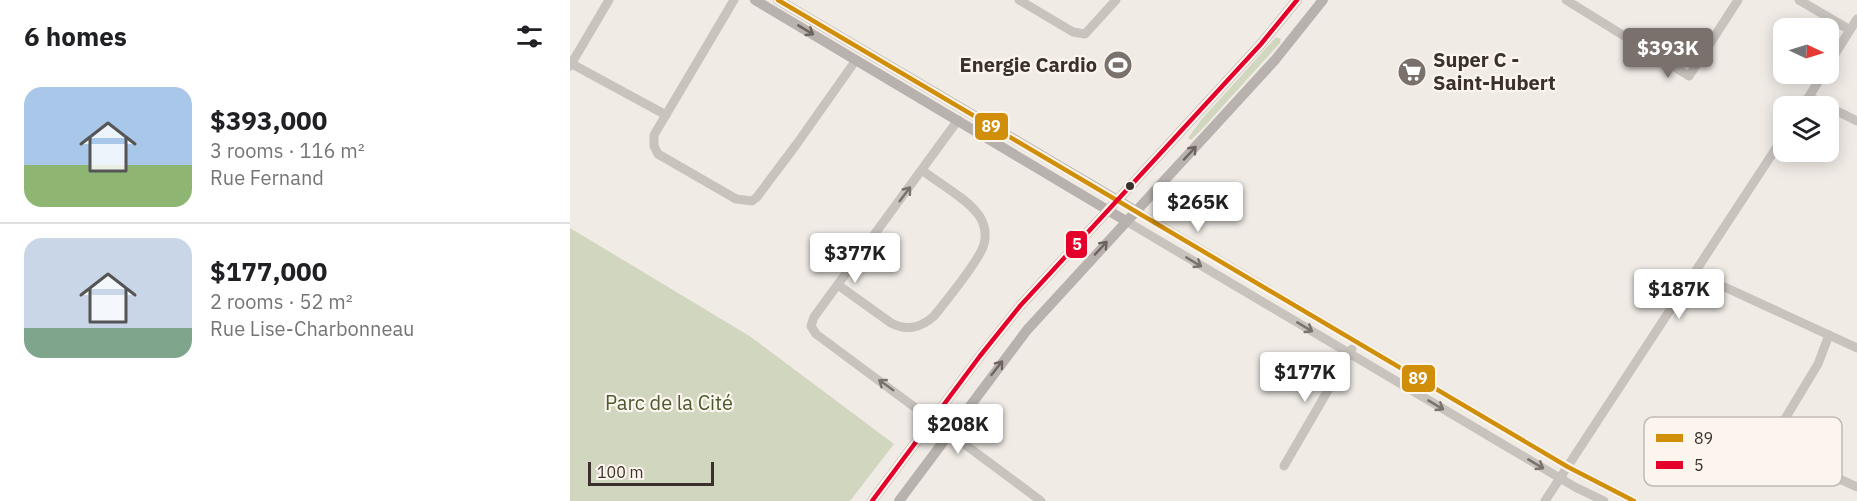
<!DOCTYPE html>
<html lang="en">
<head>
<meta charset="utf-8">
<style>
	:root { --surface:#fff; --page:#f2f2f2; --text:#202124; --muted:#757577; --line:#e0e0e0; --accent:#7a716c }
	body { margin:0; font-family:"IBM Plex Sans",sans-serif; background:var(--page); color:var(--text); height:100vh; display:flex; flex-direction:column; font-size:22px; white-space:nowrap }
	* { box-sizing:border-box; margin:0 }
	p { font-size:20px; color:var(--muted) }
	.icon { flex:none; width:33px; height:33px; fill:none; stroke:currentColor; stroke-width:2; stroke-linecap:round; stroke-linejoin:round }
	.map { position:relative; flex:1; overflow:hidden }
	.panel { display:flex; flex-direction:column; background:var(--surface); width:570px }
	.panel>* { flex:none }
	.needle { width:39px; rotate:94deg }
	.fabs { position:absolute; left:1203px; top:18px; display:grid; gap:12px }
	.fabs a { display:grid; place-items:center; width:66px; height:66px; border-radius:12px; background:var(--surface); box-shadow:0 3px 15px #0003; font-size:30px }
	.scale { position:absolute; left:18px; bottom:15px; width:126px; box-sizing:border-box; padding-left:6px; border:3px solid #3b302b; border-top:0; font-size:16px; line-height:21px; white-space:nowrap; color:#3b302b; -webkit-text-stroke:4px #fbf5ee; paint-order:stroke }
	.price { position:absolute; translate:-50% -51px; padding:0 14px; border-radius:6px; background:#fff; color:#222; font-size:20px; line-height:39px; filter:drop-shadow(0 2px 3px #0008) }
	.price::after { content:''; position:absolute; left:50%; top:36px; width:18px; height:14px; margin-left:-9px; background:inherit; clip-path:polygon(0 0,100% 0,50% 100%) }
	.price.current { background:var(--accent); color:#fff }
	ul { padding:0; list-style:none }
	li { display:flex; align-items:center; gap:18px; height:150px; padding:0 24px }
	li+li { border-top:2px solid var(--line) }
	li span { display:grid; place-items:center; flex:none; width:168px; height:120px; border-radius:18px; color:#555 }
	li>.icon { margin-inline-start:auto }
	span .icon { width:72px; height:72px; fill:#fffc; stroke-width:1 }
	li b { font-size:26px }
	h2 { display:flex; justify-content:space-between; align-items:center; height:72px; padding:0 24px; font-size:26px }
	main { display:flex; flex:1; min-height:0 }
	.map>svg:first-child { display:block }
	.green { fill:#d1d6bf }
	.lines { fill:none; stroke-linecap:round; stroke-linejoin:round }
	.minor { stroke:#c9c3be; stroke-width:9 }
	.major { stroke:#b8b1ad; stroke-width:10 }
	.bus-1-casing { stroke:#fbf5ee; stroke-width:9 }
	.bus-2-casing { stroke:#fbf5ee; stroke-width:9 }
	.bus-1 { stroke:#d18e09; stroke-width:4.5 }
	.bus-2 { stroke:#e4002b; stroke-width:4.5 }
	.oneway { stroke:#6d645f }
	.oneway2 { stroke:#7b726d }
	.bus-dot { fill:#3b302b; stroke:#fbf5ee; stroke-width:2 }
	.labels { text-anchor:middle; stroke-width:4.5; stroke-linejoin:round; paint-order:stroke }
	.poi-label { font-size:20px; font-weight:bold; fill:#3b302b; stroke:#fbf5ee; text-anchor:start }
	.park-label { font-size:20px; fill:#4a5a2e; stroke:#fbf5ee }
	.key { fill:#fbf5ee; stroke:#c1bab4; stroke-width:1.5 }
	.key-label { font-size:16px; fill:#3b302b }
	.line-badge { stroke:#fbf5ee; stroke-width:2 }
	.badge-label { font-size:16px; text-anchor:middle; font-weight:bold; fill:#fff }
</style>
</head>
<body>
<main>
<section class="panel">
<h2>6 homes<svg class="icon" aria-label="filters" viewBox="0 0 24 24"><path d="M4 7h16M4 17h16"/><circle cx="9" cy="7" r="2"/><circle cx="15" cy="17" r="2"/></svg></h2>
<ul>
<li><span style="background:linear-gradient(#a9c7e8 65%,#8fb573 0)"><svg class="icon" aria-label="home" viewBox="0 0 24 24"><path d="M3 11l9-7 9 7M6 9v11h12V9"/></svg></span><div><b>$393,000</b><p>3 rooms · 116 m²</p><p>Rue Fernand</p></div></li>
<li><span style="background:linear-gradient(#c9d6e8 75%,#7fa58c 0)"><svg class="icon" aria-label="home" viewBox="0 0 24 24"><path d="M3 11l9-7 9 7M6 9v11h12V9"/></svg></span><div><b>$177,000</b><p>2 rooms · 52 m²</p><p>Rue Lise-Charbonneau</p></div></li>
</ul>
</section>
<div class="map">
<svg width="1287" height="501" viewBox="0 0 1287 501">
	<rect width="100%" height="100%" fill="#f0ebe5"/>
	<!-- green -->
	<g class="green">
		<polygon points="706,37 711,39 710,43 633,128 621,140 618,138 631,120"/>
		<polygon points="0,228 181,337 324,444 280,501 0,501"/>
	</g>
	<g class="lines">
		<!-- minor -->
		<g class="minor">
			<polyline points="164,0 84,135 84,146 88,154 166,199 182,201 187,197 226,145 286,60"/>
			<polyline points="449,0 503,32 515,34 546,0"/>
			<polyline points="996,0 1119,76 1168,0"/>
			<polyline points="1229,0 1280,30"/>
			<polyline points="2,64 96,115"/>
			<polyline points="1258,65 1287,19"/>
			<polyline points="0,66 39,0"/>
			<polyline points="1239,97 1287,121"/>
			<polyline points="1233,106 1253,74"/>
			<polyline points="388,120 244,317 241,326 246,334 471,501"/>
			<polyline points="566,211 998,467 1064,501"/>
			<polyline points="556,221 1005,487 1034,501"/>
			<polyline points="1124,273 1287,348"/>
			<path d="M 268,285 L 321,323 C 336,331 351,328 364,316 C 376,301 410,260 414,244 C 417,233 414,221 407,213 C 395,197 368,183 352,170"/>
			<polyline points="1259,335 1248,364 1207,432 1208,451 1287,487"/>
			<polyline points="714,466 782,349"/>
			<polyline points="975,501 1214,136"/>
		</g>
		<!-- major -->
		<g class="major">
			<polyline points="185,0 556,221"/>
			<polyline points="208,0 566,211"/>
			<polyline points="302,501 410,356 450,306 691,44 727,0"/>
			<polyline points="329,501 457,330 705,60 753,0"/>
		</g>
		<!-- bus-1 casing -->
		<g class="bus-1-casing">
			<polyline id="bus-1" points="208,0 998,467 1064,501"/>
		</g>
		<!-- bus-2 casing -->
		<g class="bus-2-casing">
			<polyline id="bus-2" points="302,501 410,356 450,306 691,44 727,0"/>
		</g>
		<!-- bus-1 -->
		<use href="#bus-1" class="bus-1"/>
		<!-- bus-2 -->
		<use href="#bus-2" class="bus-2"/>
	</g>
	<!-- one-way arrows -->
	<defs><path id="oneway-shaft" d="M-6 0H5M1.5-3L5.5 0L1.5 3" fill="none" stroke-width="1.6" stroke-linecap="round" stroke-linejoin="round" transform="scale(1.5)"/></defs>
	<g class="oneway">
		<use href="#oneway-shaft" transform="translate(236 30) rotate(31)"/>
		<use href="#oneway-shaft" transform="translate(620 153) rotate(-47)"/>
		<use href="#oneway-shaft" transform="translate(531 248) rotate(-47)"/>
		<use href="#oneway-shaft" transform="translate(427 368) rotate(-52)"/>
	</g>
	<g class="oneway2">
		<use href="#oneway-shaft" transform="translate(335 194) rotate(-53)"/>
		<use href="#oneway-shaft" transform="translate(624 262) rotate(31)"/>
		<use href="#oneway-shaft" transform="translate(735 327) rotate(31)"/>
		<use href="#oneway-shaft" transform="translate(316 385) rotate(-144)"/>
		<use href="#oneway-shaft" transform="translate(866 405) rotate(31)"/>
		<use href="#oneway-shaft" transform="translate(966 464) rotate(31)"/>
	</g>
	<!-- icons -->
	<defs>
		<g id="stadium-disc" transform="scale(1.5)"><circle r="9.5" fill="#7a716c" stroke="#fbf5ee"/><path d="M0-5a6.5 5 0 1 0 0 10a6.5 5 0 1 0 0-10ZM-3.5-1.8h7v3.6h-7Z" fill="#fff"/></g>
		<g id="supermarket-disc" transform="scale(1.5)"><circle r="9.5" fill="#7a716c" stroke="#fbf5ee"/><path d="M-6-5.5h2.5l.6 2H6L4.5 2H-2.5L-4.4-4H-6ZM-1.5 3.2a1.3 1.3 0 1 0 .1 0ZM3 3.2a1.3 1.3 0 1 0 .1 0Z" fill="#fff"/></g>
	</defs>
	<g fill-rule="evenodd">
		<use href="#stadium-disc" x="548" y="65"/>
		<use href="#supermarket-disc" x="842" y="72"/>
	</g>
	<!-- markers -->
	<circle class="bus-dot" cx="560" cy="186" r="5"/>
	<g class="labels">
		<!-- poi labels -->
		<g class="poi-label">
			<text x="863" y="67">Super C -<tspan x="863" dy="23">Saint-Hubert</tspan></text>
			<text x="527" y="72" text-anchor="end">Energie Cardio</text>
		</g>
		<!-- park labels -->
		<g class="park-label">
			<text x="99" y="410">Parc de la Cité</text>
		</g>
	</g>
	<!-- legend -->
	<rect x="1074" y="417" width="198" height="69" rx="9" class="key"/>
	<rect x="1086" y="434" width="27" height="8" fill="#d18e09"/>
	<rect x="1086" y="461" width="27" height="8" fill="#e4002b"/>
	<g class="key-label">
		<text x="1124" y="444">89</text>
		<text x="1124" y="471">5</text>
	</g>
	<g class="line-badge">
		<rect x="404" y="112" width="35" height="29" rx="6" fill="#d18e09"/>
		<rect x="495" y="230" width="23" height="29" rx="6" fill="#e4002b"/>
		<rect x="831" y="364" width="35" height="29" rx="6" fill="#d18e09"/>
	</g>
	<g class="badge-label">
		<text x="421" y="132">89</text>
		<text x="507" y="250">5</text>
		<text x="848" y="384">89</text>
	</g>
</svg>
<div class="fabs">
<a><svg class="needle" viewBox="-14 -14 28 28"><path d="M0-13l5 13h-10z" fill="#e53935"/><path d="M0 13l5-13h-10z" fill="#757577"/></svg></a>
<a><svg class="icon" aria-label="layers" viewBox="0 0 24 24"><path d="M12 4l9 5-9 5-9-5zM3 14l9 5 9-5"/></svg></a>
</div>
<div class="scale">100 m</div>
<b class="price current" style="left:1098px;top:79px">$393K</b>
<b class="price" style="left:628px;top:233px">$265K</b>
<b class="price" style="left:285px;top:284px">$377K</b>
<b class="price" style="left:1109px;top:320px">$187K</b>
<b class="price" style="left:735px;top:403px">$177K</b>
<b class="price" style="left:388px;top:455px">$208K</b>
</div>
</main>
</body>
</html>
